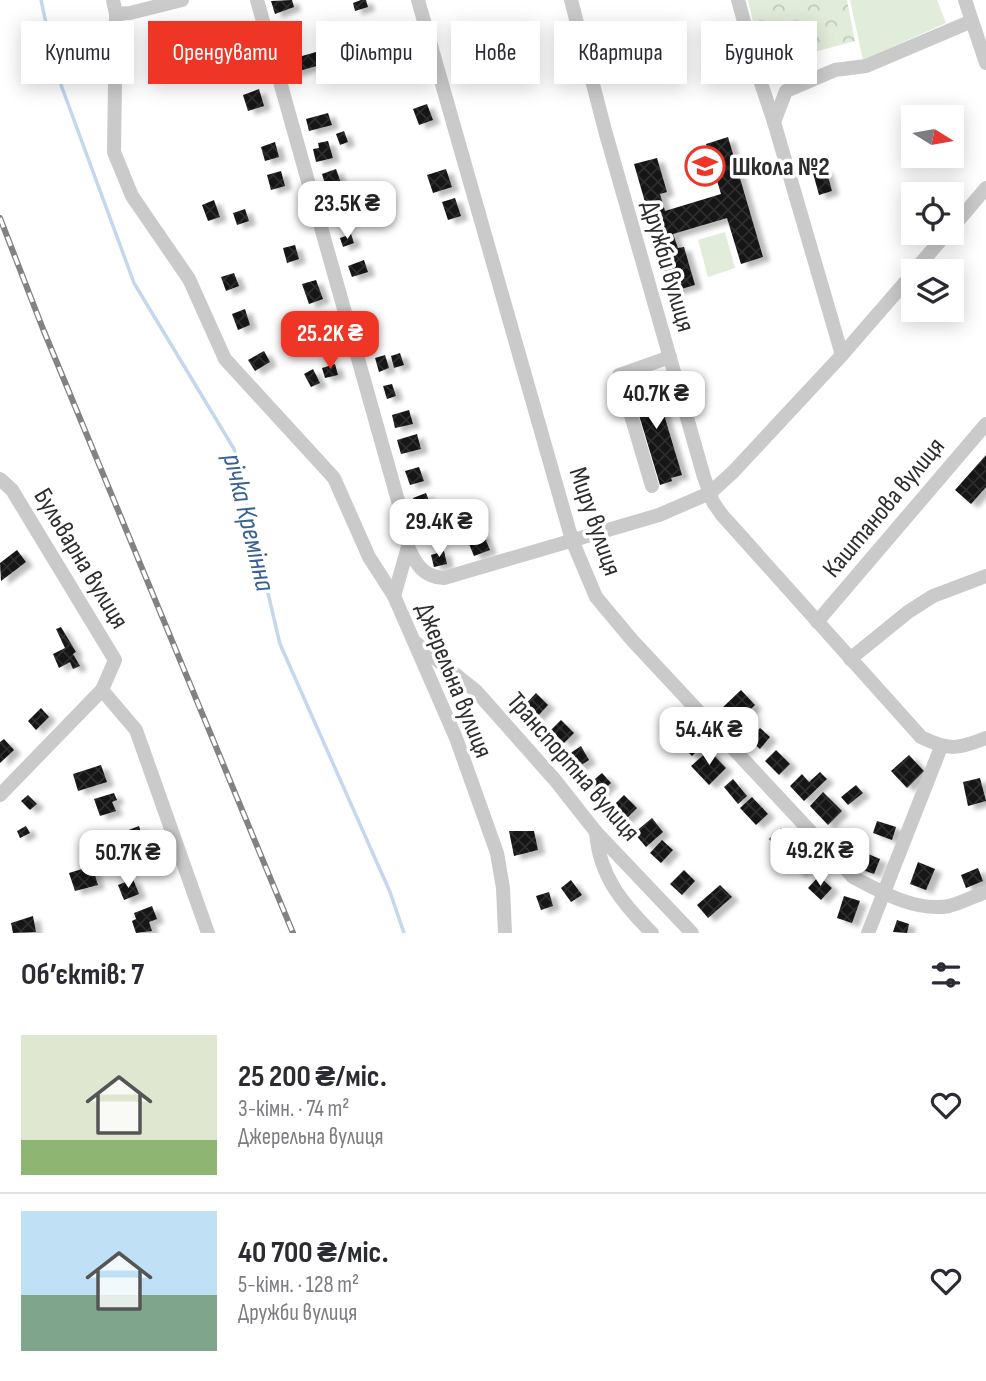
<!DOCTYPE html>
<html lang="uk">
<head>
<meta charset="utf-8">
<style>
	:root { --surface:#fff; --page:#f2f2f3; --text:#2b2b33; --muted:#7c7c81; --line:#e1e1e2; --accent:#ee3526 }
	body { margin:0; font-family:"Sofia Sans Condensed",sans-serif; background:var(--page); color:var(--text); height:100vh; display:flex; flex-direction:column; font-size:26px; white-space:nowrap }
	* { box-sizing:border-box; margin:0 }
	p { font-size:23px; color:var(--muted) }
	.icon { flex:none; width:38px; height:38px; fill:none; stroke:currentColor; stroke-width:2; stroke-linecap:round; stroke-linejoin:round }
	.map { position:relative; height:933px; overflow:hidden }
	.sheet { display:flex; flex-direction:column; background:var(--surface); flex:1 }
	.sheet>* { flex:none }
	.guide { position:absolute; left:21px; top:21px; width:945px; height:63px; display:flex; gap:14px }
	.needle { width:46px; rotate:101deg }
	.controls { position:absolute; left:901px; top:105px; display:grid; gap:14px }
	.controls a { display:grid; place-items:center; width:63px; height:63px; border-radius:0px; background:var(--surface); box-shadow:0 4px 18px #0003; font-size:35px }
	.price { position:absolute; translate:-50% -60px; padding:0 16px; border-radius:14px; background:#fff; color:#222; font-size:23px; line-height:46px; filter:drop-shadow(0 2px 4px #0008) }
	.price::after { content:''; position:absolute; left:50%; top:42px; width:21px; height:16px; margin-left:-10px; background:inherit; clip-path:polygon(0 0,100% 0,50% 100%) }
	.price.on { background:var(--accent); color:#fff }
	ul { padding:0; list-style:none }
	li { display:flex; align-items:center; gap:21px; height:175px; padding:0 21px }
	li+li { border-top:2px solid var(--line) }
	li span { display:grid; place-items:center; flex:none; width:196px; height:140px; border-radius:0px; color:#555 }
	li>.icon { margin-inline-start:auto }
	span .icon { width:84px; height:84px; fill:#fffc; stroke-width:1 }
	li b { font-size:30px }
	h2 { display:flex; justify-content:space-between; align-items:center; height:84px; padding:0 21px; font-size:30px }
	.tag { padding:0 24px; border-radius:0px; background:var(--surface); box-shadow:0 4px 18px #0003; font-size:24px; line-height:63px }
	.tag.on { background:var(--accent); color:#fff }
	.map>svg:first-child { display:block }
	.forest { fill:url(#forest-crowns) }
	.garden { fill:#e1ecda }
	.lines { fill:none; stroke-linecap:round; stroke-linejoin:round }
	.stream { stroke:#c5d7ed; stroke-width:3.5 }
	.building { fill:url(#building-cross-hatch); filter:url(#shadow) }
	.minor { stroke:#cacaca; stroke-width:14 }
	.rail-casing { stroke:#828282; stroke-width:6 }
	.rail { stroke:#fff; stroke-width:3.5; stroke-dasharray:10; stroke-linecap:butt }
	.labels { text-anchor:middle; stroke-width:7; stroke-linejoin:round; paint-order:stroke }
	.poi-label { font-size:26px; font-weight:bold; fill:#2d2d2d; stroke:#fff; text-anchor:start }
	.street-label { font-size:26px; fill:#2d2d2d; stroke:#fff }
	.water-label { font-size:28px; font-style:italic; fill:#386293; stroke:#fff }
</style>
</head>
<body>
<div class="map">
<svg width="986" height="933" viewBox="0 0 986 933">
	<defs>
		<pattern id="forest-crowns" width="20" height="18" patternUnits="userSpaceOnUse" patternTransform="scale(1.75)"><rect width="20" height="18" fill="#e1ecda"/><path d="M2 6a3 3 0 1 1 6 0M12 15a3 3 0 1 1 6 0" fill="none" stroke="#c1cbbb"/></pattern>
		<pattern id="building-cross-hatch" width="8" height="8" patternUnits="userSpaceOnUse" patternTransform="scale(1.75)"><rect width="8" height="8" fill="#141414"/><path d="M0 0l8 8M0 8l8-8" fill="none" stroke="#2e2e2e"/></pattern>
		<filter id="shadow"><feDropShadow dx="7" dy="4" stdDeviation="2" flood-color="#0004"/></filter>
	</defs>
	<rect width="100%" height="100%" fill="#fff"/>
	<!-- forest -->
	<polygon class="forest" points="748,0 847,0 855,41 763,66"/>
	<!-- garden -->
	<g class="garden">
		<polygon points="850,0 937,0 946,23 863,60"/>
		<polygon points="725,232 735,268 708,277 698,240"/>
	</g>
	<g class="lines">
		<!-- stream -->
		<polyline class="stream" points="41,0 57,74 134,283 234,449 280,644 390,892 404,933"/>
	</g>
	<!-- building -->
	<g class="building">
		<polygon points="292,0 294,7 275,14 271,1"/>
		<polygon points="361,0 366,0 368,7 355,11 353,3"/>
		<polygon points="405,24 409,40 398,43 394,27"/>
		<polygon points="410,47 416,67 400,72 394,52"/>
		<polygon points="250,49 253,61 239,65 236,52"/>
		<polygon points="316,52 320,65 292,73 288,60"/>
		<polygon points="259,89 264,106 248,111 243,95"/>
		<polygon points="427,104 433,120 419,125 413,109"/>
		<polygon points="328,113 332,125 309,131 306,119"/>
		<polygon points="344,131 348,142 340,145 336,134"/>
		<polygon points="728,137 763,257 741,264 727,218 673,234 678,248 684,247 695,285 671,292 634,164 657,158 667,192 660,194 665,211 721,194 706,144"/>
		<polygon points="328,141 333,158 316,162 313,149 319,148 318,143"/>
		<polygon points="275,142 279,157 265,161 261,147"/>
		<polygon points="336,169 342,186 327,190 322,174"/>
		<polygon points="446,169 452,187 433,193 427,175"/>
		<polygon points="826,169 832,191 819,195 813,173"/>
		<polygon points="281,171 285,186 271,190 267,175"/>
		<polygon points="342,198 346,214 334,217 330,202"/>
		<polygon points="455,198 461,216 448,220 442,202"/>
		<polygon points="214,200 220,217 208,221 202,205"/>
		<polygon points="245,209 249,221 237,225 233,213"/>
		<polygon points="351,234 354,243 343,247 340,238"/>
		<polygon points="295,245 299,259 287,263 283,248"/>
		<polygon points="364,260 368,272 352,277 348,266"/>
		<polygon points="234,273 239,286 226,291 221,277"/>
		<polygon points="316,280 323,299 309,304 302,284"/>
		<polygon points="245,309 250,325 238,330 232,314"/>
		<polygon points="324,323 329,339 317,343 312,328"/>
		<polygon points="264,351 270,362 255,371 248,360"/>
		<polygon points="400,353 404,365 394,368 391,356"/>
		<polygon points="385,355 389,368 379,372 375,358"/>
		<polygon points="335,364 338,375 325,378 322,368"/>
		<polygon points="313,369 320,383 311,387 304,374"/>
		<polygon points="653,378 682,475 671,478 672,481 660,485 630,385"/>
		<polygon points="392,384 396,396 387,399 383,386"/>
		<polygon points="409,410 413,424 395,428 392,415"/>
		<polygon points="417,434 421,449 401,454 397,440"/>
		<polygon points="986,455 986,487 971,504 955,490"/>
		<polygon points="419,467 424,481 410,485 405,471"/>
		<polygon points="426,493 432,508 419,513 413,498"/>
		<polygon points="483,533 490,550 474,556 467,539"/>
		<polygon points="17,550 26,562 1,581 0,563"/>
		<polygon points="444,551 447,564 434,567 431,555"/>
		<polygon points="61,627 76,652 73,654 80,666 73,669 70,662 59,668 53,654 65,648 56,629"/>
		<polygon points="741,690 755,705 736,723 722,708"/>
		<polygon points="536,693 548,705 536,718 524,706"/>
		<polygon points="41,708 49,717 36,730 28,721"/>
		<polygon points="561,720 574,733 564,743 551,730"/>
		<polygon points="760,728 770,737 760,749 749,739"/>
		<polygon points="4,739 14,750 0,763 0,742"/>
		<polygon points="696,740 702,746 692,756 686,750"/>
		<polygon points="581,746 589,760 578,767 569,754"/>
		<polygon points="709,750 726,768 709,785 691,766"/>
		<polygon points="776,750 790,764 779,775 765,761"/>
		<polygon points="909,755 924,771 907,788 891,771"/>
		<polygon points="101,765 107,782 78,791 73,774"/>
		<polygon points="820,772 827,779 804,801 790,786 802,774 809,782"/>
		<polygon points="602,773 611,783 598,795 589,784"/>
		<polygon points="980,778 986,801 968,806 963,782"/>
		<polygon points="733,779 747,796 738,804 724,787"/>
		<polygon points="856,785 863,793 848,805 841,797"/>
		<polygon points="823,792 842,811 828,825 810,806"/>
		<polygon points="114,793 117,800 112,802 116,811 100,816 94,799"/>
		<polygon points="28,795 37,804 30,810 21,801"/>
		<polygon points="624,795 637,808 623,822 610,809"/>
		<polygon points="752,797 768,814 756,825 740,808"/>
		<polygon points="652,818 663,832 646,847 634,833"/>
		<polygon points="877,821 896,827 892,840 873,833"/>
		<polygon points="26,826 30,833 20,838 17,831"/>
		<polygon points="139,826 143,839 130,844 126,831"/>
		<polygon points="781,828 793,841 780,852 769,839"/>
		<polygon points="509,831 534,831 538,850 514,856"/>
		<polygon points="662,840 673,850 661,863 650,853"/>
		<polygon points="801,850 812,862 799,874 787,861"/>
		<polygon points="861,851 880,859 874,874 855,867"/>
		<polygon points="918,862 935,869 926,890 910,884"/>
		<polygon points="92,866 98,885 75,891 69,873"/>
		<polygon points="978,868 983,881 966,888 961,875"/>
		<polygon points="684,870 695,881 682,895 670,884"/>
		<polygon points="819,876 832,888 821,900 808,888"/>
		<polygon points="133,879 139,894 124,900 118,885"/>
		<polygon points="571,880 582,895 571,902 561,888"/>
		<polygon points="720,885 732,897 708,918 697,905"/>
		<polygon points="549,892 553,906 541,910 536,896"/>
		<polygon points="844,896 860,901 852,923 837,918"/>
		<polygon points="152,906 157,919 149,922 152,931 136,933 132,921 136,919 134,913"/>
		<polygon points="33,916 36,932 13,933 11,923"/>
		<polygon points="897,920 909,924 907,933 893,932"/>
	</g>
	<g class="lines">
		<!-- minor -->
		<g class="minor">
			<polyline points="113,0 116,14 114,152 132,196 189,279 225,359 334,478 369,557 394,596 456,738 497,853 503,888 505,933"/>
			<polyline points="257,0 404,522 408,547 394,596"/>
			<path d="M 418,0 L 572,540 L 596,597 L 632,640 L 853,877 C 881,892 916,912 949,906 C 961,903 974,896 986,892"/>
			<path d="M 571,0 L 606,134 L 704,477 L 713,502 L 722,515 L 921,737 C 949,751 958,749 986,738"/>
			<polyline points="738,0 761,83 774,122 842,355"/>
			<polyline points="965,0 986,63"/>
			<polyline points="116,14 130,13 182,0"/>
			<polyline points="774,122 786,91 835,70 866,66 972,21"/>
			<polyline points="952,228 986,188"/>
			<polyline points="914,271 947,233"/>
			<polyline points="0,479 12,490 115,660 102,690 0,795"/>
			<polyline points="652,486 619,375 670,357"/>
			<path d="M 408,547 C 416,564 423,577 444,578 L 659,515 L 710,493 L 733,472 L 842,355 L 914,272"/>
			<polyline points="817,622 986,424"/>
			<polyline points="416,643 476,691 555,780 596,832 692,933"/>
			<polyline points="850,659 908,612 933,596 986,576"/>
			<polyline points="102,690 136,730 208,933"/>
			<path d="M 596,832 C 599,876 623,904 652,933"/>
			<polyline points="868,933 941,747"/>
		</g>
		<!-- rail casing -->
		<g class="rail-casing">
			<polyline id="rail" points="0,218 43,329 293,933"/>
		</g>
		<!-- rail -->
		<use href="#rail" class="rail"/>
	</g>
	<!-- icons -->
	<defs>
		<g id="school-ring" transform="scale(2.0125)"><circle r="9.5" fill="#fff" stroke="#ee3526" stroke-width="1.5"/><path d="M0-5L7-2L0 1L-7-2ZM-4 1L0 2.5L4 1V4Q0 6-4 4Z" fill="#ee3526"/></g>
	</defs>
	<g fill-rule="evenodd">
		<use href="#school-ring" x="705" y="166"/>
	</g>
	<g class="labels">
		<!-- poi labels -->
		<g class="poi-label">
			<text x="732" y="175">Школа №2</text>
		</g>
		<!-- street labels -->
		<g class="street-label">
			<text transform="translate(669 266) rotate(74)" y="9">Дружби вулиця</text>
			<text transform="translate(883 507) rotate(-50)" y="9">Каштанова вулиця</text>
			<text transform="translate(596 521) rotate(71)" y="9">Миру вулиця</text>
			<text transform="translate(82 558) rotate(59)" y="9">Бульварна вулиця</text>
			<text transform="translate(455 680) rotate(68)" y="9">Джерельна вулиця</text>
			<text transform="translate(574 766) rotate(49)" y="9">Транспортна вулиця</text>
		</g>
		<!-- water labels -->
		<g class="water-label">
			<text transform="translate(250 522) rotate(76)" y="10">річка Кремінна</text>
		</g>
	</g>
</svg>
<div class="controls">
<a><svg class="needle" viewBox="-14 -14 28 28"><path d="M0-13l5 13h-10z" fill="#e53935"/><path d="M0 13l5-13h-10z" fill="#7c7c81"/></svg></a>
<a><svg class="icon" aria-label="locate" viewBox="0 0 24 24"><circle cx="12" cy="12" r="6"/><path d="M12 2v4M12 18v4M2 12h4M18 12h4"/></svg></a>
<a><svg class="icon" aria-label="layers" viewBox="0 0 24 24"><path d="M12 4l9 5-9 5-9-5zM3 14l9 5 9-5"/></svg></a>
</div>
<b class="price" style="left:347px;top:241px">23.5K ₴</b>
<b class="price on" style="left:330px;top:371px">25.2K ₴</b>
<b class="price" style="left:656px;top:431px">40.7K ₴</b>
<b class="price" style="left:439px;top:559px">29.4K ₴</b>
<b class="price" style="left:709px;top:767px">54.4K ₴</b>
<b class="price" style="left:820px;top:888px">49.2K ₴</b>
<b class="price" style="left:128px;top:890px">50.7K ₴</b>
<div class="guide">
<a class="tag">Купити</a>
<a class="tag on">Орендувати</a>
<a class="tag">Фільтри</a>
<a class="tag">Нове</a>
<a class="tag">Квартира</a>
<a class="tag">Будинок</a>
</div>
</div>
<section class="sheet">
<h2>Об’єктів: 7<svg class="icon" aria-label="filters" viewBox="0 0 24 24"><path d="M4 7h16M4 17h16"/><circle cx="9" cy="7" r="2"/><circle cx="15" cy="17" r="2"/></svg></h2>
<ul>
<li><span style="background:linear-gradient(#dfe7d0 75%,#8fb573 0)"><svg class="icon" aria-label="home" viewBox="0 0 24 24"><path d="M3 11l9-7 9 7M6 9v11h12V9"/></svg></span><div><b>25 200 ₴/міс.</b><p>3-кімн. · 74 m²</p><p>Джерельна вулиця</p></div><svg class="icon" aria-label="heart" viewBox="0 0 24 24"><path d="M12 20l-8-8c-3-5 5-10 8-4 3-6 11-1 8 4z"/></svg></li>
<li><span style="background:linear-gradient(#bfe0f5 60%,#7fa58c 0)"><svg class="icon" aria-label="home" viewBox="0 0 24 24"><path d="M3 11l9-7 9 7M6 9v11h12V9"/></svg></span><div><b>40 700 ₴/міс.</b><p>5-кімн. · 128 m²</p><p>Дружби вулиця</p></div><svg class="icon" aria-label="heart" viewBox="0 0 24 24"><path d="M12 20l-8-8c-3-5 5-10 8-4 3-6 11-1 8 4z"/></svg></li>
</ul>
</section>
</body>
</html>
